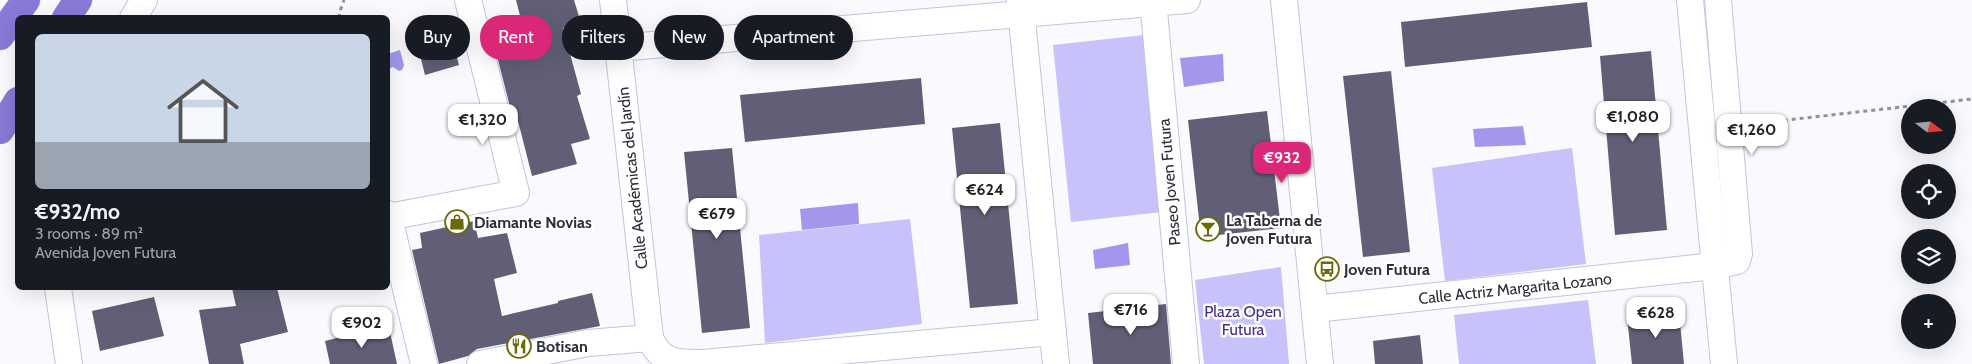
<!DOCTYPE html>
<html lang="en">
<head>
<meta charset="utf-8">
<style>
	:root { --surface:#171b24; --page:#20242c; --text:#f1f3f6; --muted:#9ea1a6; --line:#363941; --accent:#db2777 }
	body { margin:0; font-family:Cabin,sans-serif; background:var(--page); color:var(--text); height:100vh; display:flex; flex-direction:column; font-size:19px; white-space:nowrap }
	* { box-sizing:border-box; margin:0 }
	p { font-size:16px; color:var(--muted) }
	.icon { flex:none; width:28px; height:28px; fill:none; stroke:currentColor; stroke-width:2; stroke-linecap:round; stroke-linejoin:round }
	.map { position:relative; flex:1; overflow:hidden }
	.side { position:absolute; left:15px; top:15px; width:375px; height:275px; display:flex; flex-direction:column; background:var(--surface); border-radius:8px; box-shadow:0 5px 20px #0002 }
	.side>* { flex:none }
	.top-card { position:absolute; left:405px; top:15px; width:475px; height:45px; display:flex; gap:10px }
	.needle { width:32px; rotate:106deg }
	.fabs { position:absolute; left:1901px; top:99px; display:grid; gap:10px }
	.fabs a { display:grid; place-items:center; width:55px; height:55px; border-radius:50%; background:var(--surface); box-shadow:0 5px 20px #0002; font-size:25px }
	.price { position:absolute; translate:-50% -42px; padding:0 11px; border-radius:10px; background:#fff; color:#222; font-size:16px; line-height:32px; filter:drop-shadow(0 1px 2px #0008) }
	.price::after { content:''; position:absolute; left:50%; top:30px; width:15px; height:11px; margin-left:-8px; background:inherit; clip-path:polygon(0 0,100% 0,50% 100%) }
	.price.on { background:var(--accent); color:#fff }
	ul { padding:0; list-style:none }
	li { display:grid; align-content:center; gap:10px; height:265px; padding:0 20px }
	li+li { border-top:1px solid var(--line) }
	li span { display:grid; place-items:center; height:155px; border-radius:8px; color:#555 }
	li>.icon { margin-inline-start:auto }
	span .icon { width:90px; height:90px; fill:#fffc; stroke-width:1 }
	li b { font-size:21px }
	.tag { padding:0 18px; border-radius:22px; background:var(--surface); box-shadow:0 5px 20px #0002; font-size:18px; line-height:45px }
	.tag.on { background:var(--accent); color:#fff }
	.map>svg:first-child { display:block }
	.green { fill:#c7c2f9 }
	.water { fill:#a397ed }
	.building { fill:#615f75 }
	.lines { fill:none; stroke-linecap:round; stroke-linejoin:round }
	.minor-casing { stroke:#c5c3dc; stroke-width:28 }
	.highway-casing { stroke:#d5d5d7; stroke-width:29 }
	.path { stroke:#929199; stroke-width:3; stroke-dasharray:4 4; stroke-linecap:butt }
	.minor { stroke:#fff; stroke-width:26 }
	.highway { stroke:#887ad6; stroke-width:28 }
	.labels { text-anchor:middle; stroke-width:5; stroke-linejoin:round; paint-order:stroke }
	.street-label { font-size:16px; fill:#2f2e38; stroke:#fff }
	.poi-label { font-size:16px; font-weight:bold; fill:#2f2e38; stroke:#fff; text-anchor:start }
	.park-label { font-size:16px; fill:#452b8e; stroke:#fff }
</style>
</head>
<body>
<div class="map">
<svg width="1972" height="364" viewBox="0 0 1972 364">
	<rect width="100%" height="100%" fill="#f9f9fe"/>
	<!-- green -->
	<g class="green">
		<polygon points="1144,35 1162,212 1071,222 1053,45"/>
		<polygon points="1572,148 1586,264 1445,281 1432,168"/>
		<polygon points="910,219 922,324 765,343 759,235"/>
		<polygon points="1281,267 1289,364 1204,364 1195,280"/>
		<polygon points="1588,300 1596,364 1459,364 1454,315"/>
	</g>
	<!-- water -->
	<g class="water">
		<polygon points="400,50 404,65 402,70 399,71 393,67 388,69 388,54"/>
		<polygon points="1223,54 1224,81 1184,87 1180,58"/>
		<polygon points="1523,126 1526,145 1475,147 1473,129"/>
		<polygon points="858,203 859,224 802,230 800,209"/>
		<polygon points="1128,243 1130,265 1095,269 1093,250"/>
	</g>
	<!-- building -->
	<g class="building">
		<polygon points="516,0 574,0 581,23 563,28 581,94 577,96 590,139 571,144 577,164 532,176 516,113 512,115 495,48 526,39"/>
		<polygon points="1587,2 1592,47 1405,67 1401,22"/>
		<polygon points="451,35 459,65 425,75 417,43"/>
		<polygon points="1651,51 1667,230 1615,235 1600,56"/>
		<polygon points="1391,71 1410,252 1363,257 1343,76"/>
		<polygon points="921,78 925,124 745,142 740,95"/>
		<polygon points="1267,111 1281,228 1201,237 1188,120"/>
		<polygon points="1000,123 1018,304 970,308 952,128"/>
		<polygon points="732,148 750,328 702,333 684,152"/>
		<polygon points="474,221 478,238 507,233 517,273 494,279 502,316 558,303 558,301 592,293 600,326 477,349 468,356 439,364 412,250 422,248 420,233"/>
		<polygon points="232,288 277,288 288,332 240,344 244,364 209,364 199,310 236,306"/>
		<polygon points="154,297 164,336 100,351 92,311"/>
		<polygon points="1166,304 1171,364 1093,364 1088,313"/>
		<polygon points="1679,312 1684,364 1632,364 1627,317"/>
		<polygon points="372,329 373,336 390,332 397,364 330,364 325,341"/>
		<polygon points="1420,335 1423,364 1375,364 1373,341"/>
	</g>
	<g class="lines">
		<!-- minor casing -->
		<g class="minor-casing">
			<g id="minor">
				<path d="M 613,0 L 650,338 C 661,364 677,363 703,363 L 1053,332"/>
				<polyline points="1020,0 1056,364"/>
				<polyline points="1153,0 1186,364"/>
				<polyline points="1284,0 1320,364"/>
				<polyline points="1690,0 1724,364"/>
				<polyline points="133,18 144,0"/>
				<polyline points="617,48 1187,0"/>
				<polyline points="388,214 424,364"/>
				<polyline points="388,217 516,193 468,0"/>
				<polyline points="58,288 69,364"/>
				<polyline points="1315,309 1714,266 1737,261 1739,254 1718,0"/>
				<polyline points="480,364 588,343 650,338"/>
			</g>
		</g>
		<!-- highway casing -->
		<g class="highway-casing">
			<g id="highway">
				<polyline points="66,18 78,0"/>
				<polyline points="0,36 26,0"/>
				<polyline points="0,130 18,101"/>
			</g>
		</g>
		<!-- path -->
		<g class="path">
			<polyline points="339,18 340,11 344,0"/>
			<polyline points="1752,124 1972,99"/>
		</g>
		<!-- minor -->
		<use href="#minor" class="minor"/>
		<!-- highway -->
		<use href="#highway" class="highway"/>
	</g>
	<!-- icons -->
	<defs>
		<g id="shop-ring" transform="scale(1.25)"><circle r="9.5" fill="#fff" stroke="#6b6a07" stroke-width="1.5"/><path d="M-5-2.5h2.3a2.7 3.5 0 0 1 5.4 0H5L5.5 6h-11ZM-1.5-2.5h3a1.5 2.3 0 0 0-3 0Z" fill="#6b6a07"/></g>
		<g id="bar-ring" transform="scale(1.25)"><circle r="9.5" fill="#fff" stroke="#6b6a07" stroke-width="1.5"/><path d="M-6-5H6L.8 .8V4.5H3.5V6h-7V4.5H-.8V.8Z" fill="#6b6a07"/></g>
		<g id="bus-ring" transform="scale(1.25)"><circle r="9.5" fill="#fff" stroke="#6b6a07" stroke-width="1.5"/><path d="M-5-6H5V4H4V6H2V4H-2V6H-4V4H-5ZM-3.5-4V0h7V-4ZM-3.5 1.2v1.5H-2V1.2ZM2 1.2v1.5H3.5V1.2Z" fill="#6b6a07"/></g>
		<g id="restaurant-ring" transform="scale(1.25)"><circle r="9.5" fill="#fff" stroke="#6b6a07" stroke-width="1.5"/><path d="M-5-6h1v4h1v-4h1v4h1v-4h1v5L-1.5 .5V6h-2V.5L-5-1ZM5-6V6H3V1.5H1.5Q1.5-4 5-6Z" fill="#6b6a07"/></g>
	</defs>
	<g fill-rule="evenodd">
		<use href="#shop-ring" x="457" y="222"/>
		<use href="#bar-ring" x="1208" y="229"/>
		<use href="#bus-ring" x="1327" y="269"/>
		<use href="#restaurant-ring" x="519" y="346"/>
	</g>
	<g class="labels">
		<!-- street labels -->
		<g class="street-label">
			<text transform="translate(632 178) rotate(-96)" y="6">Calle Académicas del Jardín</text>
			<text transform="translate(1169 182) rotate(-95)" y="6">Paseo Joven Futura</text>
			<text transform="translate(1515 288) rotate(-6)" y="6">Calle Actriz Margarita Lozano</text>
		</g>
		<!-- poi labels -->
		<g class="poi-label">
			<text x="1226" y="226">La Taberna de<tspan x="1226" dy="18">Joven Futura</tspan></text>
			<text x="474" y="228">Diamante Novias</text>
			<text x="1344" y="275">Joven Futura</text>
			<text x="536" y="352">Botisan</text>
		</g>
		<!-- park labels -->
		<g class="park-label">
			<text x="1243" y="317">Plaza Open<tspan x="1243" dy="18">Futura</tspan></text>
		</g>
	</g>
</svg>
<div class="fabs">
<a><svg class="needle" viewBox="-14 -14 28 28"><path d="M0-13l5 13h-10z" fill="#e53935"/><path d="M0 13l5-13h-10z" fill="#9ea1a6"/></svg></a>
<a><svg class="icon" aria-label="locate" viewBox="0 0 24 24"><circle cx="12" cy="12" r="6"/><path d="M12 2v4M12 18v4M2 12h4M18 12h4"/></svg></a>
<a><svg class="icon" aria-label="layers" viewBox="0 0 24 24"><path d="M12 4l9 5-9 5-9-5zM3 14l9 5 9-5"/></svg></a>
<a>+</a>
</div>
<b class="price" style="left:1633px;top:143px">€1,080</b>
<b class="price" style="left:483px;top:146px">€1,320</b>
<b class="price" style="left:1752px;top:156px">€1,260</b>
<b class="price on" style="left:1282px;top:184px">€932</b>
<b class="price" style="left:985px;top:216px">€624</b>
<b class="price" style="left:717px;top:240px">€679</b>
<b class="price" style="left:1131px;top:336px">€716</b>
<b class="price" style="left:1656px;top:339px">€628</b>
<b class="price" style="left:362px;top:349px">€902</b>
<div class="top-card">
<a class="tag">Buy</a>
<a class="tag on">Rent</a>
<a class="tag">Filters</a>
<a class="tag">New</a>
<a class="tag">Apartment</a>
</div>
<section class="side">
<ul>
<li><span style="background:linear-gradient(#c9d6e8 70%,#9aa5b1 0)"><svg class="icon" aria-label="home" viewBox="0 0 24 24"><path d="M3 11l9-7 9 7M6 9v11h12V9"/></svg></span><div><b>€932/mo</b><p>3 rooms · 89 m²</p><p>Avenida Joven Futura</p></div></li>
</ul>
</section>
</div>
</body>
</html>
